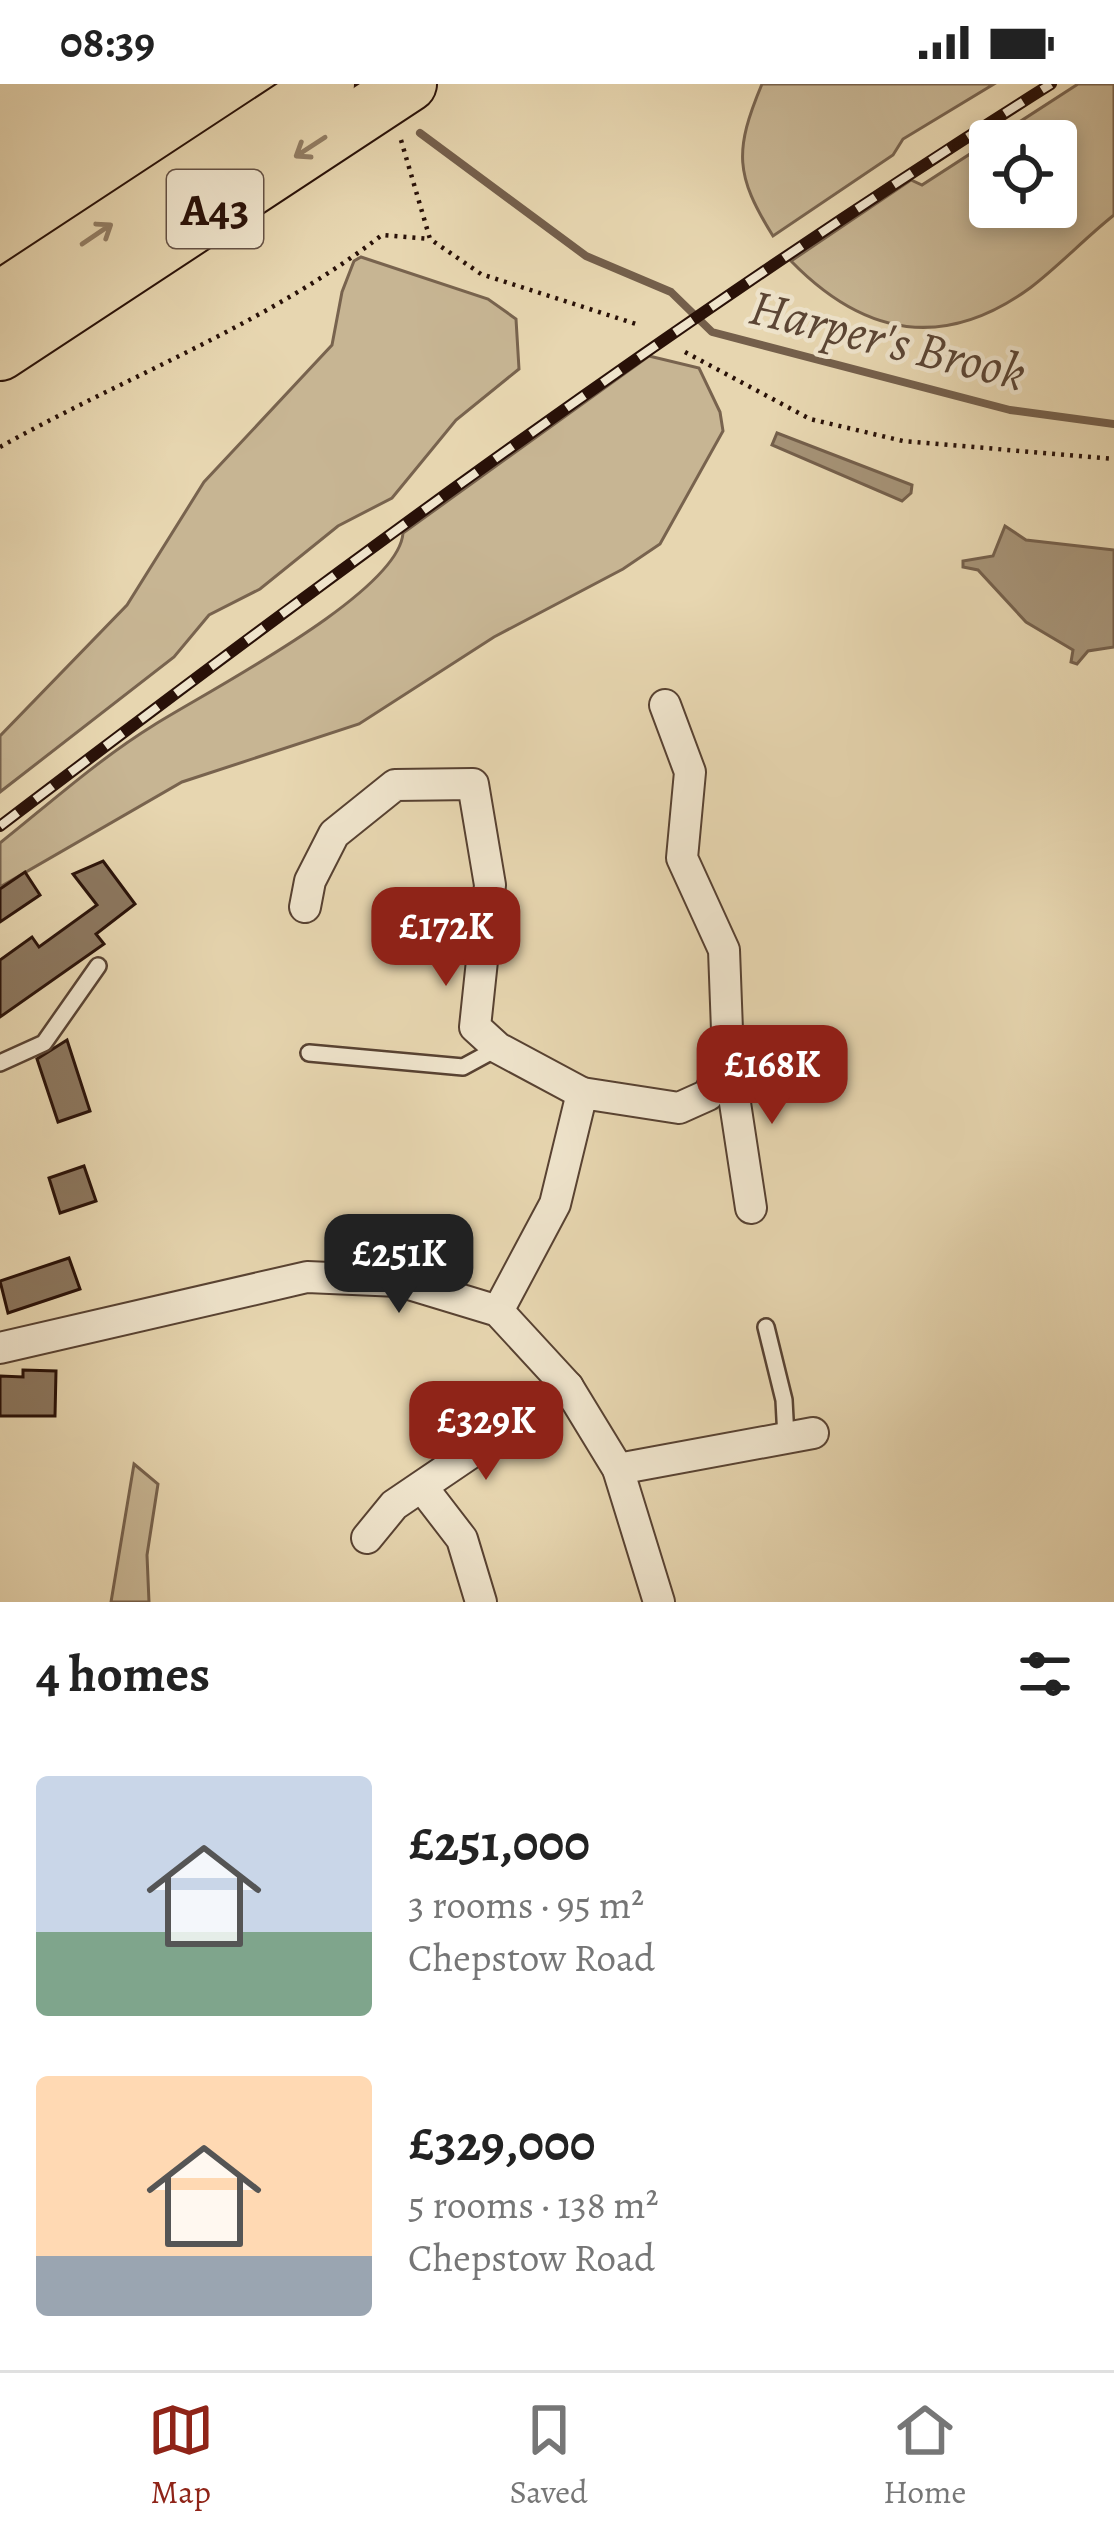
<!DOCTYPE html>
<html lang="en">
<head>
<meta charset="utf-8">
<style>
	:root { --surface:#fff; --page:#f6f6f6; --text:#222; --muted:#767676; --line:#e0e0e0; --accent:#8f2418 }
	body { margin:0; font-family:Alegreya,serif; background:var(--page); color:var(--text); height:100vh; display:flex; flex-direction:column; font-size:45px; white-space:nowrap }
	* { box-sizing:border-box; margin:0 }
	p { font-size:39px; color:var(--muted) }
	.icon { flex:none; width:66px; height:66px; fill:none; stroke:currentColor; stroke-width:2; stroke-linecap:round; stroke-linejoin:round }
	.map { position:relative; height:1518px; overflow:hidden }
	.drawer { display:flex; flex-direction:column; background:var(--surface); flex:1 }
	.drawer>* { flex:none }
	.controls { position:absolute; left:969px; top:36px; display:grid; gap:24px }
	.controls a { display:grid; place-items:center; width:108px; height:108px; border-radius:12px; background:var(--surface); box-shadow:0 6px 18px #0003; font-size:60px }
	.price { position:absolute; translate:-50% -102px; padding:0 27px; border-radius:24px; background:var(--accent); color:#fff; font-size:39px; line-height:78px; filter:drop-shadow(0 3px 6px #0008) }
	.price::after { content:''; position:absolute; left:50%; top:72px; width:36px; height:27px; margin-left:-18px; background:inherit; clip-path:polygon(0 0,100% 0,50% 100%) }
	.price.current { background:#222; color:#fff }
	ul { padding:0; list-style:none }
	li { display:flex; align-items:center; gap:36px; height:300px; padding:0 36px }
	li span { display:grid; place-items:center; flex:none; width:336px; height:240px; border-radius:12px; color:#555 }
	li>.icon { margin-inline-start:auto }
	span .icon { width:144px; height:144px; fill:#fffc; stroke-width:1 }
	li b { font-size:51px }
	h2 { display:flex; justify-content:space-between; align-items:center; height:144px; padding:0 36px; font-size:51px }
	.status { display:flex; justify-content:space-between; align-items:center; height:84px; padding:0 60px; background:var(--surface); direction:ltr }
	.status svg { height:33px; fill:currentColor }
	.dock { display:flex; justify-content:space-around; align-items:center; height:168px; border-top:3px solid var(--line); background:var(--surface); font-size:33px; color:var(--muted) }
	.dock a { display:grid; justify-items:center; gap:6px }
	.dock .current { color:var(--accent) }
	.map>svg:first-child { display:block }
	.green { fill:#c7b593; stroke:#78634e; stroke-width:3; fill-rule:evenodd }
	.water { fill:#a69377; stroke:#745f4b; stroke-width:3 }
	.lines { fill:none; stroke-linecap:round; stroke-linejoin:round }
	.stream { stroke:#745f4b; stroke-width:8 }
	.building { fill:#8c775f; stroke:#291108; stroke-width:3 }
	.lane-casing { stroke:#584232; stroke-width:20 }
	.street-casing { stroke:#584232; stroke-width:34 }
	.highway-casing { stroke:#291108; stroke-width:58 }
	.path { stroke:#291108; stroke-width:4.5; stroke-dasharray:3 6; stroke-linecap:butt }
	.lane { stroke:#efe4cc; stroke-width:15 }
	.street { stroke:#efe4cc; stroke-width:30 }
	.highway { stroke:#e7d6b0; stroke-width:54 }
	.rail-casing { stroke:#291108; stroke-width:12 }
	.rail { stroke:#efe4cc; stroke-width:8; stroke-dasharray:22; stroke-linecap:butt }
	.oneway { stroke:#927d64 }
	.labels { text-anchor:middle; stroke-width:9; stroke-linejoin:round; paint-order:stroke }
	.shield { fill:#efe4cc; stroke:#645043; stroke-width:3 }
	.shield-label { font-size:45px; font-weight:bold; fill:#291108 }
	.water-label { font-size:51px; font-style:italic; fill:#5b4534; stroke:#efe4cc }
</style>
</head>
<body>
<div class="status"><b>08:39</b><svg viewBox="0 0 49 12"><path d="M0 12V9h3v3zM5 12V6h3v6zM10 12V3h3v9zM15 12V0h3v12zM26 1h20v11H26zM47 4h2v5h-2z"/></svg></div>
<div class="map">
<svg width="1114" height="1518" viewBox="0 0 1114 1518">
	<rect width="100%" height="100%" fill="#e7d6b0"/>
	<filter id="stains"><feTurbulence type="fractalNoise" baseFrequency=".00167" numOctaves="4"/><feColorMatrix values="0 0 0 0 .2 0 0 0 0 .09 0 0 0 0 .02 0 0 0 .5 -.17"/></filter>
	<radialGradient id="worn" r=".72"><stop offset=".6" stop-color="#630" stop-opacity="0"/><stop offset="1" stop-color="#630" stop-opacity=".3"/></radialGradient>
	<!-- green -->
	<g class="green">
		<path d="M 762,0 L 994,0 L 903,55 L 893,71 L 773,152 C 735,91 734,67 762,0 Z"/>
		<path d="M 1078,0 L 1114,0 L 1114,131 C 1085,154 1059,182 1030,204 C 942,268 863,251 791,177 L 911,96 L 922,101 ZM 990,57 L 1056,57 L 1056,123 L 990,123 Z"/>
		<polygon points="361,173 488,215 516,235 519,285 456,336 392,414 338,442 260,505 209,531 174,573 0,708 0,652 127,521 204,398 332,261 342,208 354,177"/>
		<path d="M 649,272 L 699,284 L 720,328 L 723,347 L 660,460 L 623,485 L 494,553 L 359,640 L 182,698 L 0,803 L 0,759 C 50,719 99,675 154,641 C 206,608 399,509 403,449 Z"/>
		<polygon points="134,1380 158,1400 147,1471 149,1518 111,1518"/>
	</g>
	<!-- water -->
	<g class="water">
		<polygon points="777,349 912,401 911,409 902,417 772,361"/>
		<polygon points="1005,442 1026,456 1114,466 1114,563 1088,567 1077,580 1071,578 1073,566 1026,538 978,486 963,483 963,477 993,472"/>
	</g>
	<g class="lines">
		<!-- stream -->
		<polyline class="stream" points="420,49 586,172 671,208 712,248 1010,326 1114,340"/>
	</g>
	<!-- building -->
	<g class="building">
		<polygon points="103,777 135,820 96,850 104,860 0,933 0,876 32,853 39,863 97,821 73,790"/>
		<polygon points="25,788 40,811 0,838 0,805"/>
		<polygon points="67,956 90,1027 58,1038 37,975"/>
		<polygon points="84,1082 96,1117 60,1129 49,1094"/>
		<polygon points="69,1174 80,1205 8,1229 0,1197"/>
		<polygon points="23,1286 56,1287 55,1332 0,1332 0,1292 23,1293"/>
	</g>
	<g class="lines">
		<!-- lane casing -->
		<g class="lane-casing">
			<g id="lane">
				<polyline points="309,969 463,983 498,964"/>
				<polyline points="0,979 44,959 98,882"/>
				<polyline points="766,1243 784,1316 786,1354"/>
			</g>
		</g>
		<!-- street casing -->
		<g class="street-casing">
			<g id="street">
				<polyline points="305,823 310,797 334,750 395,701 473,700 490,801 475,943 498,964 582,1009"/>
				<polyline points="728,973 751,1124"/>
				<polyline points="498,1227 555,1120 582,1009 679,1024 708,1011 728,973 724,866 682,774 690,688 665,621"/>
				<polyline points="0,1264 307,1193 399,1197 498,1227 568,1303 618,1385 659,1518"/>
				<polyline points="618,1385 813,1349"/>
				<polyline points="422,1403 462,1455 481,1518"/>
				<polyline points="367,1454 394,1421 568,1303"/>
			</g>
		</g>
		<!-- highway casing -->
		<g class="highway-casing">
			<g id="highway">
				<polyline points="0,215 327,0"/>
				<polyline points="0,269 409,0"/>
			</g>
		</g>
		<!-- path -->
		<g class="path">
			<polyline points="401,56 430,155 481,190 636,240"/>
			<polyline points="685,268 810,335 903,357 1114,375"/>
			<path d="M 0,363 C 127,292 267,240 382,151 L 430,155"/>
		</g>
		<!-- lane -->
		<use href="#lane" class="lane"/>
		<!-- street -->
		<use href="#street" class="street"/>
		<!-- highway -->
		<use href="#highway" class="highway"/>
		<!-- rail casing -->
		<g class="rail-casing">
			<path id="rail" d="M 0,742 C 342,482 687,228 1051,0"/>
		</g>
		<!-- rail -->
		<use href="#rail" class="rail"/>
	</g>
	<!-- one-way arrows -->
	<defs><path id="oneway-shaft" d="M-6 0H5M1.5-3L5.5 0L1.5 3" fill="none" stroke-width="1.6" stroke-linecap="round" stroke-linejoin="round" transform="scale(3)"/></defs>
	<g class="oneway">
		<use href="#oneway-shaft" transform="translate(310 63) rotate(147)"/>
		<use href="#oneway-shaft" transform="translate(97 150) rotate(-34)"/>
	</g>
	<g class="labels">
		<!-- shield labels -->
		<rect class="shield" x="167" y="86" width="96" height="78" rx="9"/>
		<g class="shield-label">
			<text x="215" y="141">A43</text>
		</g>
		<!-- water labels -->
		<g class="water-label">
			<text transform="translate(888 255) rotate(14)" y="18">Harper's Brook</text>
		</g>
	</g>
	<rect width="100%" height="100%" filter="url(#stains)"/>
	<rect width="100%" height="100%" fill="url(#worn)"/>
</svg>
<div class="controls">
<a><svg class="icon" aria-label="locate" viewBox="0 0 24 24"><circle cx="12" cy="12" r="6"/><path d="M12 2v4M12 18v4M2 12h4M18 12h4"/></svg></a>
</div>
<b class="price" style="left:446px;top:905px">£172K</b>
<b class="price" style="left:772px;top:1043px">£168K</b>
<b class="price current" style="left:399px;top:1232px">£251K</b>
<b class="price" style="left:486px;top:1399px">£329K</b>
</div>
<section class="drawer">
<h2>4 homes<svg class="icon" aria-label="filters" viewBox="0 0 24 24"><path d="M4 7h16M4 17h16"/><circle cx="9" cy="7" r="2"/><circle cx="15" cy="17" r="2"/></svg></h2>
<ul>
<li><span style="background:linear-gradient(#c9d6e8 65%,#7fa58c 0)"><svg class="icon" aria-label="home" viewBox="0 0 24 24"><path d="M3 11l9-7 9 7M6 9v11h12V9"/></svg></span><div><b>£251,000</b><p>3 rooms · 95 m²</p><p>Chepstow Road</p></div></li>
<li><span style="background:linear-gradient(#ffd9b3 75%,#9aa5b1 0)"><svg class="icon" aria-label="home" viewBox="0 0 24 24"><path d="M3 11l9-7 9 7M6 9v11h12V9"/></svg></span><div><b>£329,000</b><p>5 rooms · 138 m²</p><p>Chepstow Road</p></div></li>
</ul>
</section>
<nav class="dock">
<a class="current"><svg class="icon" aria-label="map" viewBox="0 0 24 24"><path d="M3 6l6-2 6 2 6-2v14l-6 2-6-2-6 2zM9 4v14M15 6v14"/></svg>Map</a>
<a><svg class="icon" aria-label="saved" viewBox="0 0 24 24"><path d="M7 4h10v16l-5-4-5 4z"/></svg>Saved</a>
<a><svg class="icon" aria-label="home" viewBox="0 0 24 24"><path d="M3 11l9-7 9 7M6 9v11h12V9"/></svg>Home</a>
</nav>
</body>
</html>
